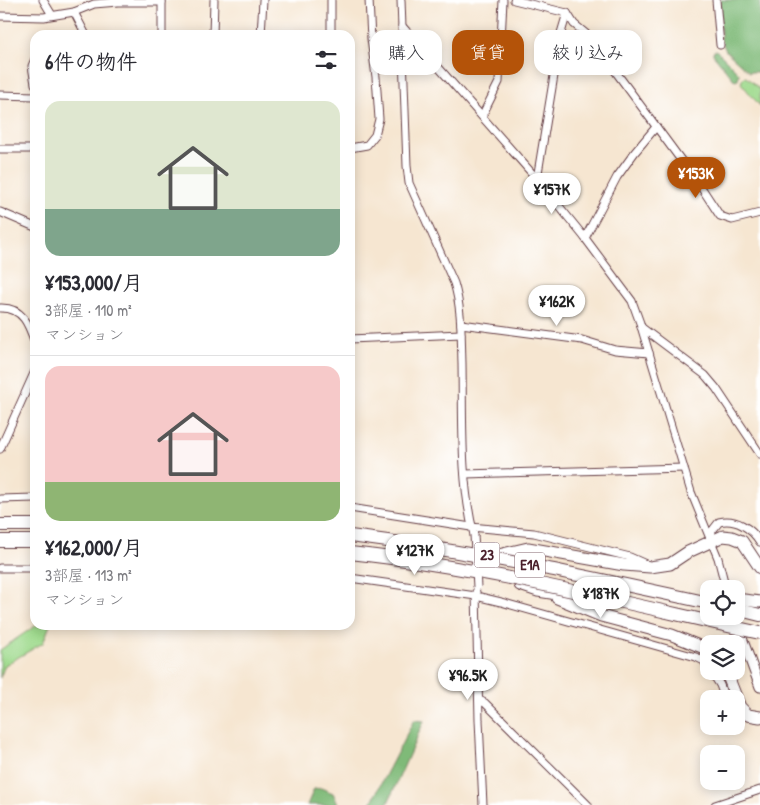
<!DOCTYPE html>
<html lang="ja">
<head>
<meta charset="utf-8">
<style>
	:root { --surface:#fff; --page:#f7f7f7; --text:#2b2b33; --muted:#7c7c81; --line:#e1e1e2; --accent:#b45309 }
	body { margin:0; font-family:"Patrick Hand","Klee One",sans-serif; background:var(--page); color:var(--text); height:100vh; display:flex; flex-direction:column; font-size:19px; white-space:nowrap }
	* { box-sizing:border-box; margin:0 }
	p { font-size:16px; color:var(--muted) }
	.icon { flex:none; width:28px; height:28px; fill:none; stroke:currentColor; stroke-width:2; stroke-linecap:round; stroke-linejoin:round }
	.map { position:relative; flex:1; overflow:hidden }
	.drawer { position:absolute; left:30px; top:30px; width:325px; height:600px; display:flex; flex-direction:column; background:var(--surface); border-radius:15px; box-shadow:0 2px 12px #0003 }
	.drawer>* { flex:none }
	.guide { position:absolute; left:370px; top:30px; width:315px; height:45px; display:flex; gap:10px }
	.buttons { position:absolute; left:700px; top:580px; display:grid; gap:10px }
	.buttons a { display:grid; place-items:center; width:45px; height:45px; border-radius:10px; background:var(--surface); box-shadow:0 2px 12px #0003; font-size:25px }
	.price { position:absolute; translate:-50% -42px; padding:0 11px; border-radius:18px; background:#fff; color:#222; font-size:16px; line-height:32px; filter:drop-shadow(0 1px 2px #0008) }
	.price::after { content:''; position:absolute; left:50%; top:30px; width:15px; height:11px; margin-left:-8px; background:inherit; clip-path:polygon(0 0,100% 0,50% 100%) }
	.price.on { background:var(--accent); color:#fff }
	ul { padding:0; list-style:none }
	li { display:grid; align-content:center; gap:10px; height:265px; padding:0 15px }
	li+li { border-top:1px solid var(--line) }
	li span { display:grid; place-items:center; height:155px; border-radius:15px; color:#555 }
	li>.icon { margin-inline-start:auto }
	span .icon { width:90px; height:90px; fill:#fffc; stroke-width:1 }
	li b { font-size:21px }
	h2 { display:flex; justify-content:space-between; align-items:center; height:60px; padding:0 15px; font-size:21px }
	.tag { padding:0 18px; border-radius:15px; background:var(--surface); box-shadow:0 2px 12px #0003; font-size:18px; line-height:45px }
	.tag.on { background:var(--accent); color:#fff }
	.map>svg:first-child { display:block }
	.green { fill:#9fda8d; stroke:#747c5c }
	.forest { fill:#7fba78; stroke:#646c52 }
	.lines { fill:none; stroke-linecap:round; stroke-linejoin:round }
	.minor-casing { stroke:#643d44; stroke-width:9 }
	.tertiary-casing { stroke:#643d44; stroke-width:11 }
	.trunk-casing { stroke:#643d44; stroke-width:13 }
	.motorway-casing { stroke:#643d44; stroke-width:14 }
	.minor { stroke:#fff; stroke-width:7 }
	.tertiary { stroke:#fff; stroke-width:9 }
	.trunk { stroke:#fff; stroke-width:11 }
	.motorway { stroke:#fff; stroke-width:12 }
	.minor-bridge-casing { stroke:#643d44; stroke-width:9; stroke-linecap:butt }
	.motorway-bridge-casing { stroke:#643d44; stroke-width:14; stroke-linecap:butt }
	.minor-bridge { stroke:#fff; stroke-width:7 }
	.motorway-bridge { stroke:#fff; stroke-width:12 }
	.labels { text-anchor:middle; stroke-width:5; stroke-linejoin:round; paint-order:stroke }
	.shield { fill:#fff; stroke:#80626b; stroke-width:1 }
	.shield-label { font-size:15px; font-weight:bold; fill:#4a1f2b }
</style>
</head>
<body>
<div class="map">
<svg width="760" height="805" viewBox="0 0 760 805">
	<rect width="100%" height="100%" fill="#fff"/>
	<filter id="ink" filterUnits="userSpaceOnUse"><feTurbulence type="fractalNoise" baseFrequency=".02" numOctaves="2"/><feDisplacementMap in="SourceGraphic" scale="10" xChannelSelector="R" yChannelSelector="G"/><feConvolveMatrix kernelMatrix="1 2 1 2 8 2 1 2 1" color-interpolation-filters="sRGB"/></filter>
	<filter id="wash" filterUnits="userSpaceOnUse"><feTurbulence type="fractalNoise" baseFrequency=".0096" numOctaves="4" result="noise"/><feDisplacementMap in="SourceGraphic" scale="20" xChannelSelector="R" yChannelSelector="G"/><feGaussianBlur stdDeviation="1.12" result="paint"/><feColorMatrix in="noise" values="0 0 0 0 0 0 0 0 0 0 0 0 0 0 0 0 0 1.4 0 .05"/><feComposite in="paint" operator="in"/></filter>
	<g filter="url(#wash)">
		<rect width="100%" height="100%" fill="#f6e6d1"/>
		<!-- green -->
		<g class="green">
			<polygon points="746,77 760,89 760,106 741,83 743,78"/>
			<polygon points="44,625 50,625 43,643 5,665 0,678 0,650 35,626"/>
		</g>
		<!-- forest -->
		<g class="forest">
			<polygon points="720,0 760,0 760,72 749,72 726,51 721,40"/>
			<polygon points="716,50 739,73 738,80 735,81 713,54 713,52"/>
			<polygon points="414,720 424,721 387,805 370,805"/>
			<polygon points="321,788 333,793 339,805 307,805 314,789"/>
		</g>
	</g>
	<g filter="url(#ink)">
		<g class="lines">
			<!-- minor casing -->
			<g class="minor-casing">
				<g id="minor">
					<polyline points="43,0 52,15"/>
					<polyline points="331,0 331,35"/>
					<path d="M 401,0 L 407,166 L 409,183 L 454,283 C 462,309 461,335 462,363 C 463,418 460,481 474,535"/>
					<polyline points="514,0 567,13 574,24 590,37 703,190 720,216 732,220 760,213"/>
					<polyline points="716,0 720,45"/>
					<polyline points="74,12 86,35"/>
					<polyline points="0,16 44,17 74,12 94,4 118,2 162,2"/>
					<polyline points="402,26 537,179 585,238 632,301 640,323 691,492 718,558 726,589"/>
					<polyline points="162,35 162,0"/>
					<polyline points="213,35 214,0"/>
					<polyline points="261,35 263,0"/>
					<polyline points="35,59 32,66 35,84"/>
					<polyline points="0,95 35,96"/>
					<polyline points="482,116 499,82 503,0"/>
					<polyline points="350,148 367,145 375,135 379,119 376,77 371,39 369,0"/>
					<polyline points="0,149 35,149"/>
					<polyline points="537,179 561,33 567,13"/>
					<polyline points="0,212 35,227"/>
					<polyline points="585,238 617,177 635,152 656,127"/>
					<path d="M 0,308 C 23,307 29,325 35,343"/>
					<polyline points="461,324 582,340 615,350 649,353"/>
					<polyline points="641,327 705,375 716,388 760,454"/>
					<polyline points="350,339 461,334"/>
					<polyline points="0,449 35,371"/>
					<polyline points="465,474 684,468"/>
					<polyline points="0,499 35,498"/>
					<polyline points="350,508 471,527 534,533 630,557 648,565"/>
					<path d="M 710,541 L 712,531 L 719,522 C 736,518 751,528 760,542"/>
					<polyline points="0,568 35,568"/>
					<polyline points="350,578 476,596 501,602 696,657 704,661 709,669"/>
					<polyline points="476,592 479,720 483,805"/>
					<polyline points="733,616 738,627"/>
					<polyline points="711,671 720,685 725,699"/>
					<polyline points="479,700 485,703 588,805"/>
					<polyline points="736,716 748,715"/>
					<polyline points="715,805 760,790"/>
				</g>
			</g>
			<!-- tertiary casing -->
			<g class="tertiary-casing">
				<polyline id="tertiary" points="738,627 760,687"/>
			</g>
			<!-- trunk casing -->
			<g class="trunk-casing">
				<g id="trunk">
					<polyline points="494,556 528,548 624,565 650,567 670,564 688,552 723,536 732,537 742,541 760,568"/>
					<polyline points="520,585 538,591 570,596"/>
					<polyline points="557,598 601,616 672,635 709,650"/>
					<polyline points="736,599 760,602"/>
					<polyline points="726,671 740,707 748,715 760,717"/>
				</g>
			</g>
			<!-- motorway casing -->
			<g class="motorway-casing">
				<g id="motorway">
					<polyline points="0,525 35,525"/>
					<polyline points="0,541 35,541"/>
					<polyline points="736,609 760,615"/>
				</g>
			</g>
			<!-- minor -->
			<use href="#minor" class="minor"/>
			<!-- tertiary -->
			<use href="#tertiary" class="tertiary"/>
			<!-- trunk -->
			<use href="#trunk" class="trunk"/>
			<!-- motorway -->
			<use href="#motorway" class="motorway"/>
			<!-- minor-bridge casing -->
			<g class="minor-bridge-casing">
				<polyline id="minor-bridge" points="474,535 477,587"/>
			</g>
			<!-- motorway-bridge casing -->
			<g class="motorway-bridge-casing">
				<g id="motorway-bridge">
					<path d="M 350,536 C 471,551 590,577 709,603"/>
					<path d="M 350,553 C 489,568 624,603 760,633"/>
				</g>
			</g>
			<!-- minor-bridge -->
			<use href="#minor-bridge" class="minor-bridge"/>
			<!-- motorway-bridge -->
			<use href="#motorway-bridge" class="motorway-bridge"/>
		</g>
	</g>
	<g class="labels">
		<!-- shield labels -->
		<g class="shield">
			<rect x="474.5" y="542.5" width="25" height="25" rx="4"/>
			<rect x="515" y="552.5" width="30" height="25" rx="4"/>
		</g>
		<g class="shield-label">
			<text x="487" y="560">23</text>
			<text x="530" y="570">E1A</text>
		</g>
	</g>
</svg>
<div class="buttons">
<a><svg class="icon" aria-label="locate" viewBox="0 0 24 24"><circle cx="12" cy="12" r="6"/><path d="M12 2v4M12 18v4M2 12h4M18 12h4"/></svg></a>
<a><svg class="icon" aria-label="layers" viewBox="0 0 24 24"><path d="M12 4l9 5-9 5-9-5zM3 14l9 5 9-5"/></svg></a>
<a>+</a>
<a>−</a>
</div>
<b class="price on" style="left:696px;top:199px">¥153K</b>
<b class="price" style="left:552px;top:215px">¥157K</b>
<b class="price" style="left:557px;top:327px">¥162K</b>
<b class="price" style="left:415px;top:576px">¥127K</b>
<b class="price" style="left:601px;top:619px">¥187K</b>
<b class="price" style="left:468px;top:701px">¥96.5K</b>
<div class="guide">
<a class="tag">購入</a>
<a class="tag on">賃貸</a>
<a class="tag">絞り込み</a>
</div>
<section class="drawer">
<h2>6件の物件<svg class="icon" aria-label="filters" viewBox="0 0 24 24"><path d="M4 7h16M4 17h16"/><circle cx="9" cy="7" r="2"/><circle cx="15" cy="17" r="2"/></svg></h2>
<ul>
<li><span style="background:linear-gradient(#dfe7d0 70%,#7fa58c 0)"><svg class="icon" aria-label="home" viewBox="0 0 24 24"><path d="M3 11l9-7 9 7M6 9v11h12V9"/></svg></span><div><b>¥153,000/月</b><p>3部屋 · 110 m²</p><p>マンション</p></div></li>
<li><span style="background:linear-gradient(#f6c9c9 75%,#8fb573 0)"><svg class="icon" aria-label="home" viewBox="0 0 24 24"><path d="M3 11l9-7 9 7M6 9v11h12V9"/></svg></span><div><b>¥162,000/月</b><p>3部屋 · 113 m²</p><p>マンション</p></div></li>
</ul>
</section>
</div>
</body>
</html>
